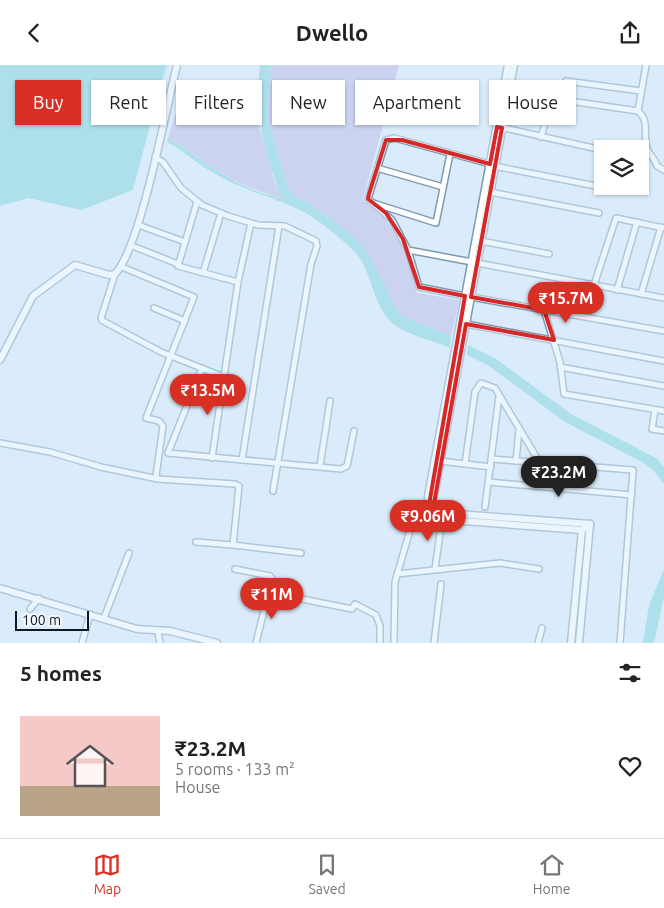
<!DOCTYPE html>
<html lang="en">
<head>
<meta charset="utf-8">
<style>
	:root { --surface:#fff; --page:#f6f6f6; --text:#222; --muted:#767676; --line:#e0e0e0; --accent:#d93025 }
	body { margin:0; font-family:Ubuntu,sans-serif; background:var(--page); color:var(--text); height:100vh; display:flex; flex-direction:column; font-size:19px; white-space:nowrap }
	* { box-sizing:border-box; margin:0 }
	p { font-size:16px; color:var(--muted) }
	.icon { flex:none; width:28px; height:28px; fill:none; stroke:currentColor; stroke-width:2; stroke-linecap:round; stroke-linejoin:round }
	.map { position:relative; height:578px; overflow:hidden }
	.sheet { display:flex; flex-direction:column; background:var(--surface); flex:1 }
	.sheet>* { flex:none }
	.top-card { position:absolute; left:15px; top:15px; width:635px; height:45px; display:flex; gap:10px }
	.tools { position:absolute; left:594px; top:75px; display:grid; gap:10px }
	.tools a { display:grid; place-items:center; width:55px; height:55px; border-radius:0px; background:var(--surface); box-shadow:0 1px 4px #0004; font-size:25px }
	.scale { position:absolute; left:15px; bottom:12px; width:74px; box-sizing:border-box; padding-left:5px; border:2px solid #0f1922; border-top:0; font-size:14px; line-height:18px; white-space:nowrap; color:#0f1922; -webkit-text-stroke:4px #f1f7fc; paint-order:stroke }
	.price { position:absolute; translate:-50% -42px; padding:0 11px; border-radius:18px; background:var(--accent); color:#fff; font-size:16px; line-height:32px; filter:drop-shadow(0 1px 2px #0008) }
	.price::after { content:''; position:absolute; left:50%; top:30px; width:15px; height:11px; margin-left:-8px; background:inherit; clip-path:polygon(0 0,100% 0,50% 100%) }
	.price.selected { background:#222; color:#fff }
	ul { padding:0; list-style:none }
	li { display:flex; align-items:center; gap:15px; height:125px; padding:0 20px }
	li span { display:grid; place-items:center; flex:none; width:140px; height:100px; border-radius:0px; color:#555 }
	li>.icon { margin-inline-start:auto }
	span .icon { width:60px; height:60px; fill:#fffc; stroke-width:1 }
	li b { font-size:21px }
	h2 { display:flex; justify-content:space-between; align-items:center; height:60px; padding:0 20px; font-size:21px }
	.pill { padding:0 18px; border-radius:0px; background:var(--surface); box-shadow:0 1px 4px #0004; font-size:18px; line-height:45px }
	.pill.selected { background:var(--accent); color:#fff }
	header { display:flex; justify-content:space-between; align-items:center; height:65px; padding:0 20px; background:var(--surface); font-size:22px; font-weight:600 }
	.menu { display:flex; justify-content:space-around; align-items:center; height:70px; border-top:1px solid var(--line); background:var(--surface); font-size:14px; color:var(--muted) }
	.menu a { display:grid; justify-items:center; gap:2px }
	.menu .selected { color:var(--accent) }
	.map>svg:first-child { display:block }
	.green { fill:#b8b4e2 }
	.water { fill:#76d0d4 }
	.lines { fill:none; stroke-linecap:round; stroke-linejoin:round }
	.stream { stroke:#76d0d4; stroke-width:1 }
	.minor-casing { stroke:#7d99b0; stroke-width:8 }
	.tertiary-casing { stroke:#7d99b0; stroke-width:9 }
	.minor { stroke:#fff; stroke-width:5 }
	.tertiary { stroke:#fff; stroke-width:6 }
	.marked { fill:none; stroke:#d62828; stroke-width:4; stroke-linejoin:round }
</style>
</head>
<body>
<header><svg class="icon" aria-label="back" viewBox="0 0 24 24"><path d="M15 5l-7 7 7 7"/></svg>Dwello<svg class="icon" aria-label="share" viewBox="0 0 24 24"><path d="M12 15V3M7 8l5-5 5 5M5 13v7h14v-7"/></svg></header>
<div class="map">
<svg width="664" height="578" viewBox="0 0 664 578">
	<rect width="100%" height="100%" fill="#daecfb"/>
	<!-- green -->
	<g class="green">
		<path d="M 271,0 L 399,0 L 363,134 C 398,159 406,188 417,228 L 460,235 L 451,271 L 404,252 L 395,243 L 345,164 L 308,138 L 297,133 L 288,124 L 267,52 Z"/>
		<path d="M 258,16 L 258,57 L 274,115 L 283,135 C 262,127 240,120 221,108 C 203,97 187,83 168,73 L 186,17 L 206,22 Z"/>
	</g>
	<!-- water -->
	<g class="water">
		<polygon points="0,0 166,0 133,125 81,145 28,133 0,141"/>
		<path d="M 260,0 L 271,0 L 267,52 L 288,124 L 297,133 L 308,138 L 345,164 L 363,181 L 378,206 L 395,243 L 404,252 L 451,271 L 450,283 C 432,275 405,270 391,257 C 370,236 373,201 349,181 C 335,169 320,156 304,147 C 276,133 245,126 217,110 C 199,101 185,86 167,77 L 168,73 C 187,83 202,97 221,108 C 239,120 262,129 282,134 C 264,85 254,54 260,0 Z"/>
		<polygon points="468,280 495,293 571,349 656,393 664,402 664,419 653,405 642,397 565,357 489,301 467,290"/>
		<polygon points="664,504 664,532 654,578 643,578 649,540"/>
	</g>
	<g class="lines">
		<!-- stream -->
		<polyline class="stream" points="164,10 167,0"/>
		<!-- minor casing -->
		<g class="minor-casing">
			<g id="minor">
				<path d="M 646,0 L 638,46 C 649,55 644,68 646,80 C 647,88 655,93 657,101 L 664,105"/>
				<polyline points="566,16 641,26"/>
				<polyline points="509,27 520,30 534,22 565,27 570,36 638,46"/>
				<polyline points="550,46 552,25"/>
				<polyline points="500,62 602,85"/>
				<polyline points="541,72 548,48 559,47"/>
				<polyline points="629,84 633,80 646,81"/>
				<polyline points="450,89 436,158 373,138 368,134 386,75 395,73 402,75 490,99"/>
				<polyline points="155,92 163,97 181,123 202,140 228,151 258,160 285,161 316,176 317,181 311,199 273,426"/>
				<polyline points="494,101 601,122"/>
				<polyline points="377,103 443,122"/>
				<polyline points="490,127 599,148"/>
				<polyline points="197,137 178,201 238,217"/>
				<polyline points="373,138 392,155 408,185 664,233"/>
				<polyline points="141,161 185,177"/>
				<polyline points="481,176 549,189"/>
				<polyline points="135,182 178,199"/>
				<polyline points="408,185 419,222 465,231"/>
				<polyline points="122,202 194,232 146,353 159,356 163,361 156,411 158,414 235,419 239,421 233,480 196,477"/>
				<polyline points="203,208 221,148"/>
				<polyline points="115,209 101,253 103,256 161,287 224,312"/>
				<polyline points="594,220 616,153 664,163"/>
				<polyline points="617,225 637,157"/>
				<polyline points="641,229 661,162"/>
				<polyline points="471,232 664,266"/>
				<polyline points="154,243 185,256"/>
				<polyline points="544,245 560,297 564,329 664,346"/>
				<polyline points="466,259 664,296"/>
				<polyline points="560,302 664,321"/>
				<polyline points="202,303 168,388 341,404 347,401 354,366"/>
				<polyline points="655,345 652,364 664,366"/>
				<polyline points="0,378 50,387 101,402 158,414"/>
				<polyline points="212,393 238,217 251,158"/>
				<polyline points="492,394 633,405 620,578"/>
				<polyline points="242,395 279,161"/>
				<polyline points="440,396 491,402"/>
				<polyline points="516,396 519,364"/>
				<polyline points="465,399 475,327 481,318 495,323 540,398"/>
				<polyline points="320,401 330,336"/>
				<polyline points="489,417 632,430"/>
				<polyline points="485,442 499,331"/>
				<polyline points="233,480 301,488"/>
				<polyline points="235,504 270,511 272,513 256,578"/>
				<polyline points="435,504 442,454"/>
				<polyline points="397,509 500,498 539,504"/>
				<polyline points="267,527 352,544 355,539 376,550 380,561 380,578"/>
				<polyline points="30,544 39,533"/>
				<polyline points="104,553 129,488"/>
				<polyline points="158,567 160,578"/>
				<polyline points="82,578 90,549"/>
				<polyline points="394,578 395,517 413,455 430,446"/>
				<polyline points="434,578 441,519"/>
				<polyline points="538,578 542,563"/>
			</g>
		</g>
		<!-- tertiary casing -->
		<g class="tertiary-casing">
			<g id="tertiary">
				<polyline points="508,0 428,431 428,446 437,454 582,465 590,459"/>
				<polyline points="514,0 432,442 434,445 445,448 590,459"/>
				<path d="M 0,295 L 33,231 L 75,200 L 109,210 L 115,209 C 141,182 166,43 177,0"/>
				<polyline points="0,523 137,564 170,566 217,578"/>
				<polyline points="571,578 582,465"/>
				<polyline points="579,578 590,459"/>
			</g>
		</g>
		<!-- minor -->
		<use href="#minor" class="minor"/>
		<!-- tertiary -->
		<use href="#tertiary" class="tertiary"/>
	</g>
	<!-- marked area -->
	<path d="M0 0H664V578H0ZM 497,62 L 502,63 L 471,232 L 544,245 L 554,275 L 466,259 L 433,444 L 428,446 L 465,231 L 419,222 L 403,174 L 386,148 L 368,134 L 369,129 L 386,75 L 402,75 L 490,99 Z" fill="#daecfb" fill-opacity=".55" fill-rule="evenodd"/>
	<path class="marked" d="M 497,62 L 502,63 L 471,232 L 544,245 L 554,275 L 466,259 L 433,444 L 428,446 L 465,231 L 419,222 L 403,174 L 386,148 L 368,134 L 369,129 L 386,75 L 402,75 L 490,99 Z"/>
</svg>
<div class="tools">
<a><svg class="icon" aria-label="layers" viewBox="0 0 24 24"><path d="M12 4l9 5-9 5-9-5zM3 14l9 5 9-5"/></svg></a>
</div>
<div class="scale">100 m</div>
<b class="price" style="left:566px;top:259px">₹15.7M</b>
<b class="price" style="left:208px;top:351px">₹13.5M</b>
<b class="price selected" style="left:559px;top:433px">₹23.2M</b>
<b class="price" style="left:428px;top:477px">₹9.06M</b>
<b class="price" style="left:272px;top:555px">₹11M</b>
<div class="top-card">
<a class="pill selected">Buy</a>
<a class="pill">Rent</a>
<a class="pill">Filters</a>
<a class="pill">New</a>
<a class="pill">Apartment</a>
<a class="pill">House</a>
</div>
</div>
<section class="sheet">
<h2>5 homes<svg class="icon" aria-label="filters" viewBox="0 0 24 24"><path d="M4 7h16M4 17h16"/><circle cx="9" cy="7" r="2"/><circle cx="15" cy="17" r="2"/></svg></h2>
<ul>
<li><span style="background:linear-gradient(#f6c9c9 70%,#b9a48a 0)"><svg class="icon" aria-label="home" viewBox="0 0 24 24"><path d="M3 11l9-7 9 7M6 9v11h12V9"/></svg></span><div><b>₹23.2M</b><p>5 rooms · 133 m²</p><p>House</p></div><svg class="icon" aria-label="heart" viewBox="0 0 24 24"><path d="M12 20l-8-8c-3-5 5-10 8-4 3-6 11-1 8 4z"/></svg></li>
</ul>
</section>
<nav class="menu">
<a class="selected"><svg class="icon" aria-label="map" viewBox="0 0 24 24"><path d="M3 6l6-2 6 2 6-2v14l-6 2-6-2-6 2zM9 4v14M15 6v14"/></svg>Map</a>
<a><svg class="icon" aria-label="saved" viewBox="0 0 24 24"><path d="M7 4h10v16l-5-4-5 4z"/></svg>Saved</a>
<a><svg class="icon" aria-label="home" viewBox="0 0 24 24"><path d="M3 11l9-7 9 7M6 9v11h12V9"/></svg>Home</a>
</nav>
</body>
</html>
